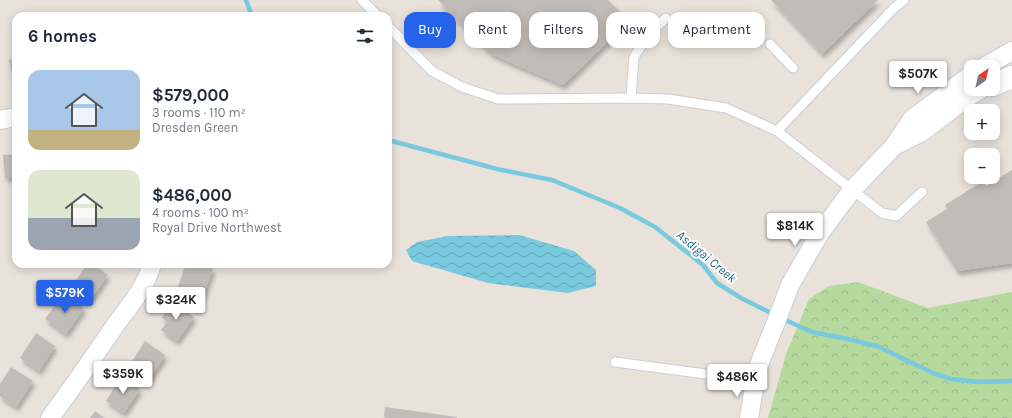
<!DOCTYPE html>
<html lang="en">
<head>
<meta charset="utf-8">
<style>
	:root { --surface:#fff; --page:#f6f6f7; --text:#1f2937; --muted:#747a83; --accent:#2563eb }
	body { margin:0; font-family:Karla,sans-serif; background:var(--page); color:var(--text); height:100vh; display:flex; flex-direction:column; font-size:15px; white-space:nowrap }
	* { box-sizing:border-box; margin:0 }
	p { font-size:13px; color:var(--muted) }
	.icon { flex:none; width:22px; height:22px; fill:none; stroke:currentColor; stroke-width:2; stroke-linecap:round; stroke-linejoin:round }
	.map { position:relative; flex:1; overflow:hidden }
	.panel { position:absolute; left:12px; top:12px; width:380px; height:256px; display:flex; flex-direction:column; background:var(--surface); border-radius:12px; box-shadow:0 2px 10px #0003 }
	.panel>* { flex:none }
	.top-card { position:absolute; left:404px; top:12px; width:380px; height:36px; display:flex; gap:8px }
	.needle { width:26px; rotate:34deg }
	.fabs { position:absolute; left:964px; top:60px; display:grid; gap:8px }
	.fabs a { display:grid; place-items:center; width:36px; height:36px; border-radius:8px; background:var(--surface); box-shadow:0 2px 10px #0003; font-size:20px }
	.price { position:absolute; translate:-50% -34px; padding:0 9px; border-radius:4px; background:#fff; color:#222; font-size:13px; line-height:26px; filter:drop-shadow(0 1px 2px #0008) }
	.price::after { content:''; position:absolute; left:50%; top:24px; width:12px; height:9px; margin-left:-6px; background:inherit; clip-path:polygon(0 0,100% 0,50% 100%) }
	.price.on { background:var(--accent); color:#fff }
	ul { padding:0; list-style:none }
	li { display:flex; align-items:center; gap:12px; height:100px; padding:0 16px }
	li span { display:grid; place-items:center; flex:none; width:112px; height:80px; border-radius:12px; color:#555 }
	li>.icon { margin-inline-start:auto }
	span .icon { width:48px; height:48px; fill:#fffc; stroke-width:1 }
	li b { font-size:17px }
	h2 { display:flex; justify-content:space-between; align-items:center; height:48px; padding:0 16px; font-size:17px }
	.tag { padding:0 14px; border-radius:12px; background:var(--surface); box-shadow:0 2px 10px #0003; font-size:14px; line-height:36px }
	.tag.on { background:var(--accent); color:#fff }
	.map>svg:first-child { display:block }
	.forest { fill:url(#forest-crowns) }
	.water { fill:url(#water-waves) }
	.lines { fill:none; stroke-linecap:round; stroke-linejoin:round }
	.stream { stroke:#7acadf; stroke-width:4.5 }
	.building { fill:#c1bcb8; filter:url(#shadow) }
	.lane-casing { stroke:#caced8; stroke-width:11 }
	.street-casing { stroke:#caced8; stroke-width:20 }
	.secondary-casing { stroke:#caced8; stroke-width:24 }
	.lane { stroke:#fff; stroke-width:9 }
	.street { stroke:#fff; stroke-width:18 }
	.secondary { stroke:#fff; stroke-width:22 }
	.labels { text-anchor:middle; stroke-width:4; stroke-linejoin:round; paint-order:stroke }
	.water-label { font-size:13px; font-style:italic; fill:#1d6987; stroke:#fff }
</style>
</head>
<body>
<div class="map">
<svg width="1012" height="418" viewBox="0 0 1012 418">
	<defs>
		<pattern id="forest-crowns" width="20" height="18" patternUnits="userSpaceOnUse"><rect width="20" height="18" fill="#b6d99e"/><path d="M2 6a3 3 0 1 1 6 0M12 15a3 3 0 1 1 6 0" fill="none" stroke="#9cba88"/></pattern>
		<pattern id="water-waves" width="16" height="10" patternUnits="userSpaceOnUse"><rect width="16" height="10" fill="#7acadf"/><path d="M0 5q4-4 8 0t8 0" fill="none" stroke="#64a4b5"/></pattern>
		<filter id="shadow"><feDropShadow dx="2.5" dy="4.5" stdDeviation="2" flood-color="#0004"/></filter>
	</defs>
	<rect width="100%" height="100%" fill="#e9e2db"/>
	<!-- forest -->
	<polygon class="forest" points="858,282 928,308 1012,292 1012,418 768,418 786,354 809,299 829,286"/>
	<!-- water -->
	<polygon class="water" points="519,235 574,251 596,270 596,286 568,293 488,283 412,261 406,250 417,242 448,236"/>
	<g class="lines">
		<!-- stream -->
		<g class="stream">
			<polyline points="246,0 252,16"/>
			<polyline points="388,140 497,169 552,180 620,208 655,227 703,265 717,283 741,298 775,315"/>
			<polyline points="781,318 812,332 843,338 877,346 933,373 951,379 978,382 1012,381"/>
		</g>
	</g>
	<!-- building -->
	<g class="building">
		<polygon points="438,0 608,0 629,21 563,85 491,54"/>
		<polygon points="771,0 878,0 822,54"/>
		<polygon points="16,59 16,84 14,84 9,60"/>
		<polygon points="16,154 16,177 5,178 3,155"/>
		<polygon points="1012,170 1012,263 957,271 926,222 947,209 945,205 983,181 986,186"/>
		<polygon points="87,264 92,264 108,275 91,299 72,286"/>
		<polygon points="186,264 201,264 213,269 202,298 177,289"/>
		<polygon points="63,294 84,308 66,334 45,319"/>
		<polygon points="172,302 194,317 177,341 161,330 167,322 162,318"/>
		<polygon points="36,333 55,346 39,371 20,358"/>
		<polygon points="145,341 165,355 149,380 129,366"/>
		<polygon points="11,367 33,381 16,407 0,396 0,384"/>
		<polygon points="121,377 140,389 124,413 106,401"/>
		<polygon points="385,407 457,417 457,418 387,418 384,417"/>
		<polygon points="95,411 104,418 90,418"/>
	</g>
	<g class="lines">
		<!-- lane casing -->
		<g class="lane-casing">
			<g id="lane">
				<polyline points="362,0 378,16"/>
				<polyline points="904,0 894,8 777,131 882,213 896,216 922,192"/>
				<polyline points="388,26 432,71 462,87 498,99 631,98 668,99 726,108 777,131"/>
				<polyline points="770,44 793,68"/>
				<polyline points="631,98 634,57 649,34 666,18"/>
				<polyline points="615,362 713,375 755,382"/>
			</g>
		</g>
		<!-- street casing -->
		<g class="street-casing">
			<g id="street">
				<polyline points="984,67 1012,51"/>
				<polyline points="0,120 16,117"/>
				<polyline points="894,146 922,132 964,100 981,89"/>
				<path d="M 50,418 C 72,388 93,358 114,327 C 128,308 146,287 152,264"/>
				<polyline points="749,418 755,382 760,362 778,317 790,285 820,233 852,190 894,146 912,119 971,75"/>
			</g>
		</g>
		<!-- secondary casing -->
		<g class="secondary-casing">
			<polyline id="secondary" points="993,85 1012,77"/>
		</g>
		<!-- lane -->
		<use href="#lane" class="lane"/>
		<!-- street -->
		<use href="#street" class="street"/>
		<!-- secondary -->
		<use href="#secondary" class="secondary"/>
	</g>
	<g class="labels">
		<!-- water labels -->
		<g class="water-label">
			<text transform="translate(707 256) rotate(40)" y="5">Asdigai Creek</text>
		</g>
	</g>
</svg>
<div class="fabs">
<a><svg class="needle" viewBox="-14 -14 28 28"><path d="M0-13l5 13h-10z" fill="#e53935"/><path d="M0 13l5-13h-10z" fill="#747a83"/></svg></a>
<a>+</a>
<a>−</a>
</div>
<b class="price" style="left:918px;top:95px">$507K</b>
<b class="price" style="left:795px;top:247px">$814K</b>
<b class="price on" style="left:65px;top:314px">$579K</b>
<b class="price" style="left:176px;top:321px">$324K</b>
<b class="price" style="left:123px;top:395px">$359K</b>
<b class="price" style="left:737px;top:398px">$486K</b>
<div class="top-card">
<a class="tag on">Buy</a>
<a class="tag">Rent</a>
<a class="tag">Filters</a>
<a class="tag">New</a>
<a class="tag">Apartment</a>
</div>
<section class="panel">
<h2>6 homes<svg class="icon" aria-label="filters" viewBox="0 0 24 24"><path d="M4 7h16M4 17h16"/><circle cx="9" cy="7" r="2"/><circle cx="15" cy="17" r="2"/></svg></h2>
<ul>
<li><span style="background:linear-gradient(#a9c7e8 75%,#c2b280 0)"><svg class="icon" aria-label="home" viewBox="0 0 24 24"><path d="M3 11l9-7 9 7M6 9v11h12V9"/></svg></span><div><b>$579,000</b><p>3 rooms · 110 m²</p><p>Dresden Green</p></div></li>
<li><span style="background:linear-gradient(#dfe7d0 60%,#9aa5b1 0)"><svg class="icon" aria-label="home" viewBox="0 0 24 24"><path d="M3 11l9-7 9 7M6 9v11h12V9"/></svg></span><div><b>$486,000</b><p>4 rooms · 100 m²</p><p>Royal Drive Northwest</p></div></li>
</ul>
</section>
</div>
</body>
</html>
